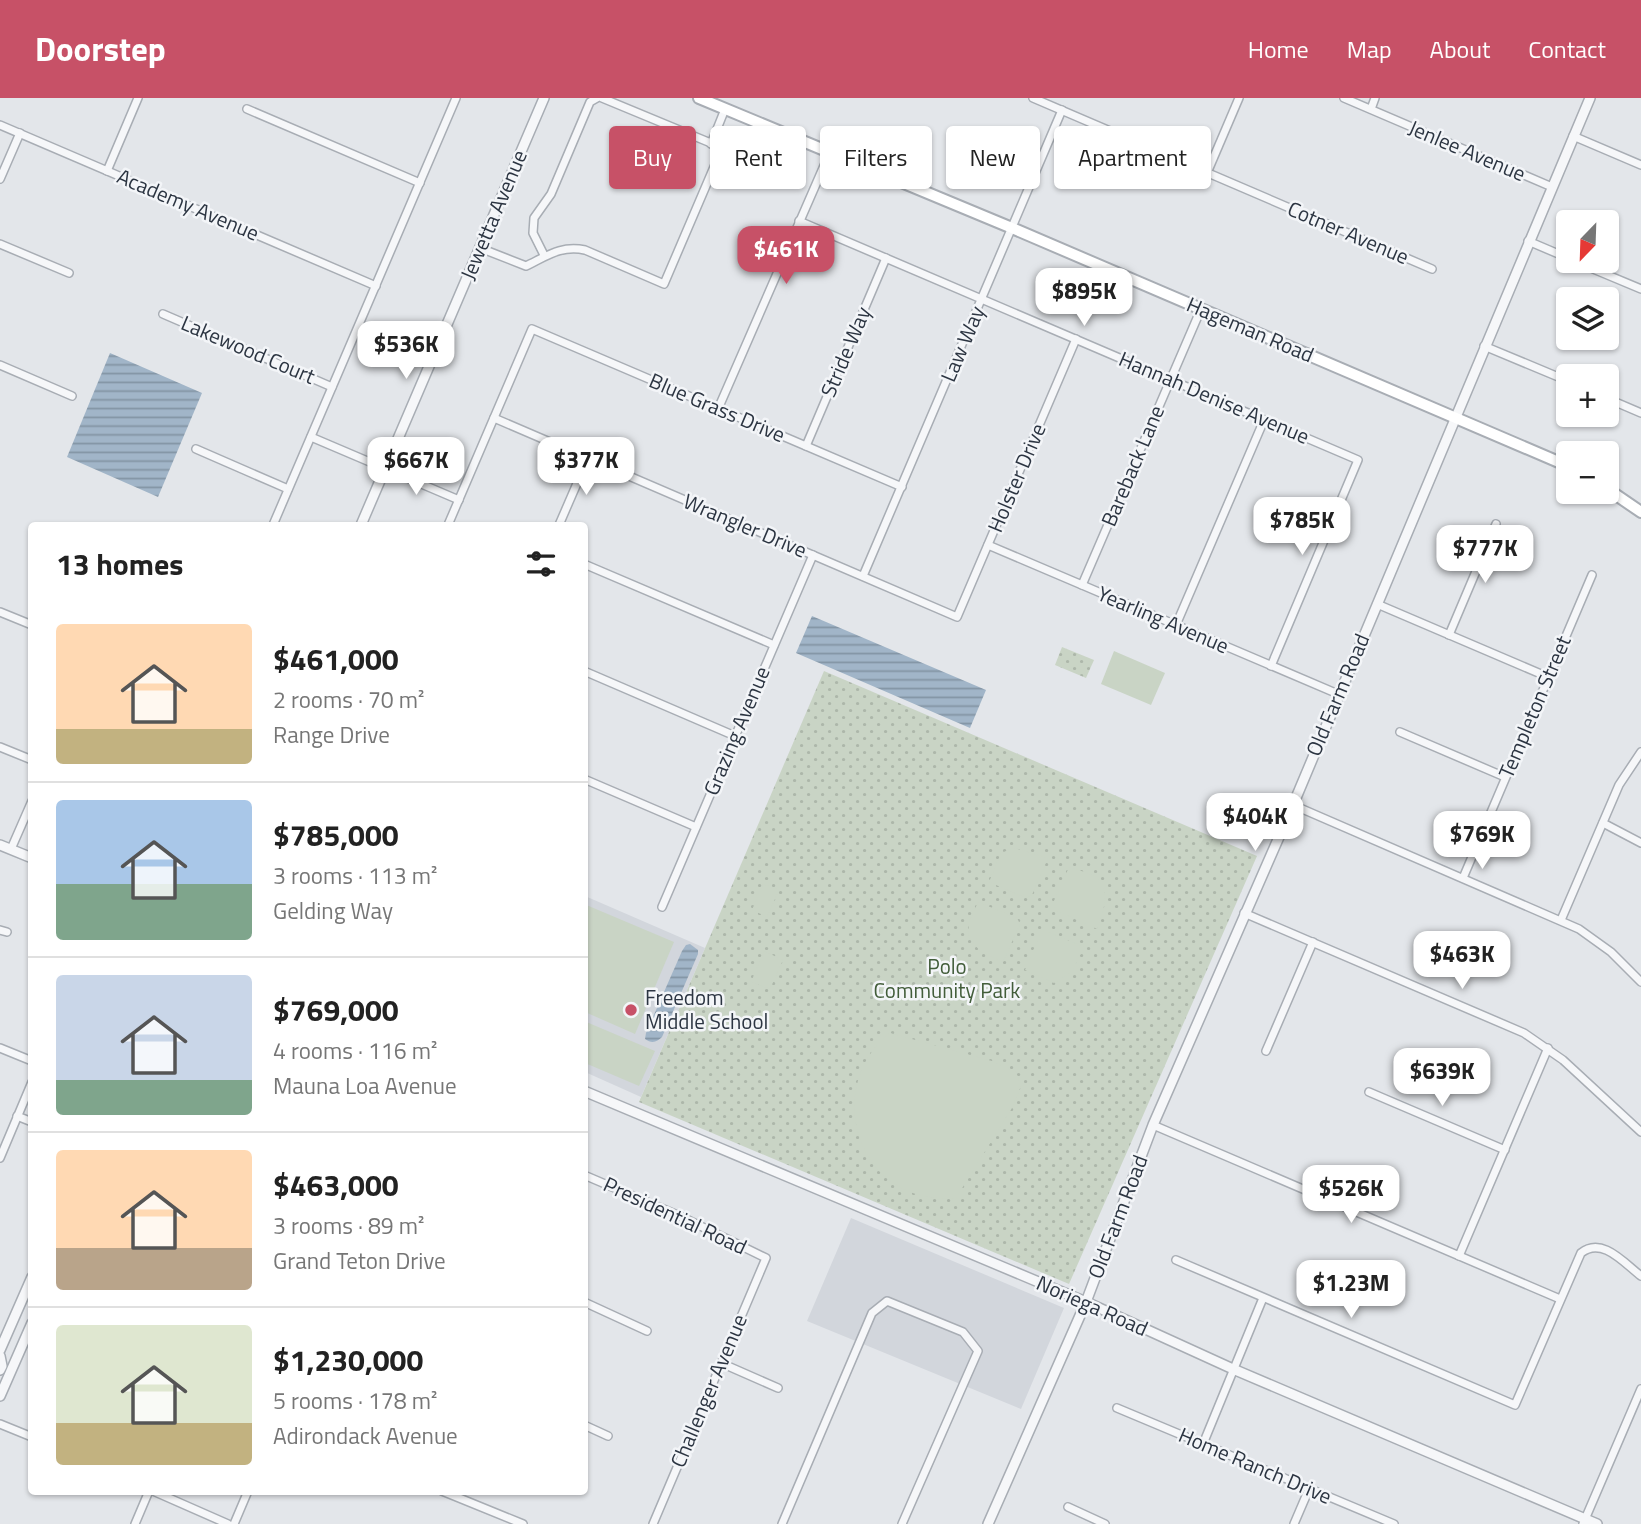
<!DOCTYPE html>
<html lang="en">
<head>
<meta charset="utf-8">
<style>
	:root { --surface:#fff; --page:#f6f6f6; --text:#222; --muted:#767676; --line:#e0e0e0; --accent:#c75167 }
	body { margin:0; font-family:"Titillium Web",sans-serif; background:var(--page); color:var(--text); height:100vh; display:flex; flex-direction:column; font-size:26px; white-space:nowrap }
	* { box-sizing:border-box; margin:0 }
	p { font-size:23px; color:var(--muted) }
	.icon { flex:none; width:38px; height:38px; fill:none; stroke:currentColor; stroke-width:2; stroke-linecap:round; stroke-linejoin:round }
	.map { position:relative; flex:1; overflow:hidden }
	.sheet { position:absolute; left:28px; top:424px; width:560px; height:973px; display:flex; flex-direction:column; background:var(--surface); border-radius:7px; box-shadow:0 2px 5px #0004 }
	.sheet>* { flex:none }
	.hud { position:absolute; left:609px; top:28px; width:665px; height:63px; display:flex; gap:14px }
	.needle { width:46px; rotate:203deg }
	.fabs { position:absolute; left:1556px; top:112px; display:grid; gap:14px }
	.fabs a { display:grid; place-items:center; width:63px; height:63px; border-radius:7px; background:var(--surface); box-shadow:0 2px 5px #0004; font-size:35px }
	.price { position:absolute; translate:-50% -60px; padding:0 16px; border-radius:14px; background:#fff; color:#222; font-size:23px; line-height:46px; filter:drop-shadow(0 2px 4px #0008) }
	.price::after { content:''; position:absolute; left:50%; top:42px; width:21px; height:16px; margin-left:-10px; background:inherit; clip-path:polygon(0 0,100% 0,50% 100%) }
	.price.on { background:var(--accent); color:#fff }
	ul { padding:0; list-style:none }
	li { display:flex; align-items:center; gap:21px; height:175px; padding:0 28px }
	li+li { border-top:2px solid var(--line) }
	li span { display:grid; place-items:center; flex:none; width:196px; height:140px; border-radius:7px; color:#555 }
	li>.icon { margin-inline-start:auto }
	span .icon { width:84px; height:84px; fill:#fffc; stroke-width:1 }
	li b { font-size:30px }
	h2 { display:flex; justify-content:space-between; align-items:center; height:84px; padding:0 28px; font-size:30px }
	.pill { padding:0 24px; border-radius:7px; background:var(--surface); box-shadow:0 2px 5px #0004; font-size:24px; line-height:63px }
	.pill.on { background:var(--accent); color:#fff }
	header { display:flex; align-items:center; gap:42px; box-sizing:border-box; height:98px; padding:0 35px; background:var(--accent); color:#fff }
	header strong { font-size:33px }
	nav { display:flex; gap:38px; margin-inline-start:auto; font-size:24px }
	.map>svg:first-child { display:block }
	.built { fill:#d2d6dc }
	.green { fill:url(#green-dots) }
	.pitch { fill:#c9d4c5 }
	.water { fill:url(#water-rules) }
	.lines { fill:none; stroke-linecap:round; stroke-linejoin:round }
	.minor-casing { stroke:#a8adb4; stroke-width:10 }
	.tertiary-casing { stroke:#a8adb4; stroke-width:12 }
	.secondary-casing { stroke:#a8adb4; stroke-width:14 }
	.minor { stroke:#f6f7f9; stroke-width:7 }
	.tertiary { stroke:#f6f7f9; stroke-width:9 }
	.secondary { stroke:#fff; stroke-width:10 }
	.poi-dot { fill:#c75167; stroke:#f3f5f8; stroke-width:2.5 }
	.labels { text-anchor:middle; stroke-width:5; stroke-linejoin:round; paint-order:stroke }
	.street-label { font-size:21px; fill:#2c3542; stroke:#f3f5f8 }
	.park-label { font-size:21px; fill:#425d3a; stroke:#f3f5f8 }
	.poi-label { font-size:21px; fill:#2c3542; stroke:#f3f5f8; text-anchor:start }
</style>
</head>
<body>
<header>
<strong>Doorstep</strong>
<nav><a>Home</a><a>Map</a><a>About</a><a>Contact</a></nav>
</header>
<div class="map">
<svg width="1641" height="1426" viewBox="0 0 1641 1426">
	<defs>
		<pattern id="green-dots" width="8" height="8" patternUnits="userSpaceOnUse" patternTransform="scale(1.75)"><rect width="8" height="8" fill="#c9d4c5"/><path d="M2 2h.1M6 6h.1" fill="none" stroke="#adb7aa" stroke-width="1.8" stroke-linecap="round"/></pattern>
		<pattern id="water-rules" width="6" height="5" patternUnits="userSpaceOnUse" patternTransform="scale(1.75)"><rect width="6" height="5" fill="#a1b5c8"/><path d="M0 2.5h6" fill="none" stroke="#8394a4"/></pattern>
	</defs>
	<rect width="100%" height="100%" fill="#e3e6ea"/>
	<!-- built -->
	<g class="built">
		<polygon points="585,798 705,850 641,999 585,974"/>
		<polygon points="851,1120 1064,1210 1021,1311 807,1223"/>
	</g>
	<!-- green -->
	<g class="green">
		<polygon points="1062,549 1094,562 1086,580 1055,567"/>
		<polygon points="824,573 1257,758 1069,1186 639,1004"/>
	</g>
	<!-- pitch -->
	<g class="pitch">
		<polygon points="1114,553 1165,575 1151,607 1101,586"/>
		<polygon points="1014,750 1048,760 1032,797 1026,800 989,784 1001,755"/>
		<path d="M 1069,769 C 1077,772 1088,774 1095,779 C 1112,791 1103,816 1097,831 L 1055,812 L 1053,805 Z"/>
		<polygon points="763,786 779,792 767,819 752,812"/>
		<polygon points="978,804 1017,820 1020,826 1003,864 981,854 968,839 969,824"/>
		<polygon points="584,806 674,844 635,936 585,914"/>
		<polygon points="1046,833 1084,849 1072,874 1054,885 1025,872 1040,836"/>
		<polygon points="764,853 783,862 770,891 751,884"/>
		<polygon points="584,923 655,953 639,988 585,965"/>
		<path d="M 890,935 L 992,963 L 1016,974 L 1021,988 L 1012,1010 L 956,1100 C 936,1101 916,1099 898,1088 C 843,1055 840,973 890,935 Z"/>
	</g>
	<!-- water -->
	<g class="water">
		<polygon points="110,255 202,295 158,399 67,359"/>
		<polygon points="812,518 986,592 970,630 796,555"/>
		<path d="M 690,846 L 698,852 L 698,856 L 662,939 C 657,944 652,946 645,941 L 646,935 L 682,853 L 686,847 Z"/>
	</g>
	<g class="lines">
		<!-- minor casing -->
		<g class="minor-casing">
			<g id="minor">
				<polyline points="1033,0 1432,171"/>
				<polyline points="1344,0 1552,89"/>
				<polyline points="247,11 420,85"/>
				<polyline points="1371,11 1375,0"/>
				<polyline points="0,27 376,188"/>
				<polyline points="1573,38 1641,67"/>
				<polyline points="711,46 725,11"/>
				<polyline points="107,73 138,0"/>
				<polyline points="1207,75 1239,0"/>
				<polyline points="0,81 20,35"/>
				<polyline points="799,123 1358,362 1271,568"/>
				<polyline points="1528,143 1568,160"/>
				<polyline points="0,146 69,175"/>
				<path d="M 480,150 L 526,168 C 547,158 561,147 585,152 L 664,186 L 720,55 L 718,48 L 602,0"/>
				<polyline points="544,157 533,135 534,120 551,96 590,4 597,0"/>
				<polyline points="1574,163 1641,191"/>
				<polyline points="163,216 332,289"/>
				<polyline points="1484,248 1568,283"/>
				<polyline points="0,267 72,298"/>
				<polyline points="1606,300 1641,315"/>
				<polyline points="718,311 830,54"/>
				<polyline points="494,320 957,519 1076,241"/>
				<polyline points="311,339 459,402"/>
				<polyline points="806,348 886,160"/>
				<polyline points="196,351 288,391"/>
				<polyline points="273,427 456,0"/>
				<polyline points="448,427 532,231 902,389"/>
				<polyline points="559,427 588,360"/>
				<polyline points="988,447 1338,596"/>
				<polyline points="584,466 774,547"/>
				<polyline points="863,478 1062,12"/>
				<polyline points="1082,487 1201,211"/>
				<polyline points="1377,506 1548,579"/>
				<polyline points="0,514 32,527"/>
				<polyline points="1176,527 1264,322"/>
				<polyline points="1449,537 1496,426"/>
				<polyline points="584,573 735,638"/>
				<polyline points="1400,634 1505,679"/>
				<polyline points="0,649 32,662"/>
				<polyline points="584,681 696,729"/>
				<polyline points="1293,707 1579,831 1611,854 1641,884"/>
				<polyline points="1603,725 1641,745"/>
				<polyline points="11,751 32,703"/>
				<polyline points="1463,780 1592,477"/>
				<polyline points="662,809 813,457"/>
				<polyline points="1244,815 1524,935 1563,962 1641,1034"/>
				<polyline points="1561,822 1619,687 1641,654"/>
				<polyline points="0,832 7,834"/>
				<polyline points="0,950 32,963"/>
				<polyline points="1266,953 1313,844"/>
				<polyline points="1369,994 1505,1052"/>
				<polyline points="17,1018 32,1024"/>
				<polyline points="1153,1027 1560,1201"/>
				<polyline points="0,1060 32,984"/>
				<polyline points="584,1077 680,1118 766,1160 653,1426"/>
				<polyline points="1459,1158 1548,950"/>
				<path d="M 1176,1162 L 1515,1307 L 1581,1155 C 1602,1138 1624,1165 1641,1178"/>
				<polyline points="584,1204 647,1233"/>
				<polyline points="721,1265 778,1290"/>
				<polyline points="1117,1310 1394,1426"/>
				<polyline points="0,1326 32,1339"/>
				<polyline points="584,1327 608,1338"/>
				<polyline points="1203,1346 1263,1200"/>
				<polyline points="153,1393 228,1426"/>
				<polyline points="442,1393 523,1426"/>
				<polyline points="1068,1409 1105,1426"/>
				<polyline points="135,1426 149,1393"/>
				<polyline points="234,1426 248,1393"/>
				<polyline points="782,1426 872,1215 887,1203 963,1234 978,1253 902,1426"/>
				<polyline points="1294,1426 1309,1391"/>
				<polyline points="1583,1426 1641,1291"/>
			</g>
		</g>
		<!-- tertiary casing -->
		<g class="tertiary-casing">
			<g id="tertiary">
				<polyline points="361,427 544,0"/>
				<polyline points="0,747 32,760"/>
				<polyline points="584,993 1086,1204 1233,1271 1597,1426"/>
				<polyline points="0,1252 32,1179"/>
				<polyline points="0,1258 2,1268 0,1272"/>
				<polyline points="0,1298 32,1225"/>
				<polyline points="988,1426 1086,1204 1153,1027 1293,707 1590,0"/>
			</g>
		</g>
		<!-- secondary casing -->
		<g class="secondary-casing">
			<g id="secondary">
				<polyline points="699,0 1012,130 1568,368"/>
				<polyline points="1606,390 1641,414"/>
			</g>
		</g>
		<!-- minor -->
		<use href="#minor" class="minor"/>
		<!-- tertiary -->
		<use href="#tertiary" class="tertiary"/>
		<!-- secondary -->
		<use href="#secondary" class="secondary"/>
	</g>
	<!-- markers -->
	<circle class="poi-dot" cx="631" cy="912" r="7"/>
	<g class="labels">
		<!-- street labels -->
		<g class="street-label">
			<text transform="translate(1467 53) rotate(23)" y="7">Jenlee Avenue</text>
			<text transform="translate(188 107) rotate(23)" y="7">Academy Avenue</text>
			<text transform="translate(494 117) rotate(-67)" y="7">Jewetta Avenue</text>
			<text transform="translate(1348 135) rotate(23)" y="7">Cotner Avenue</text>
			<text transform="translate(1250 232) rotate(23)" y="7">Hageman Road</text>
			<text transform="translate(963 246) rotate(-67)" y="7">Law Way</text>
			<text transform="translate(248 252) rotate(23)" y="7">Lakewood Court</text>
			<text transform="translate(846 254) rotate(-67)" y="7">Stride Way</text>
			<text transform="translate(1214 300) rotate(23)" y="7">Hannah Denise Avenue</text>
			<text transform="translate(717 310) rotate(23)" y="7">Blue Grass Drive</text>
			<text transform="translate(1133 368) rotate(-67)" y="7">Bareback Lane</text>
			<text transform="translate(1017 380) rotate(-67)" y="7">Holster Drive</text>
			<text transform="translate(745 428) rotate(23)" y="7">Wrangler Drive</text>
			<text transform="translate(1163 522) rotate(23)" y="7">Yearling Avenue</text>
			<text transform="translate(1338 597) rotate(-67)" y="7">Old Farm Road</text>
			<text transform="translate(1535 609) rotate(-67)" y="7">Templeton Street</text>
			<text transform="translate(737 633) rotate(-67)" y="7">Grazing Avenue</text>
			<text transform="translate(675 1118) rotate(25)" y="7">Presidential Road</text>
			<text transform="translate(1118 1119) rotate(-69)" y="7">Old Farm Road</text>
			<text transform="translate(1092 1208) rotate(24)" y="7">Noriega Road</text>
			<text transform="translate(709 1293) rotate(-67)" y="7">Challenger Avenue</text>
			<text transform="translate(1255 1368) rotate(23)" y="7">Home Ranch Drive</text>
		</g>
		<!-- park labels -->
		<g class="park-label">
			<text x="947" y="876">Polo<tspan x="947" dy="24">Community Park</tspan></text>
		</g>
		<!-- poi labels -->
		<g class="poi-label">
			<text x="645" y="907">Freedom<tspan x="645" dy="24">Middle School</tspan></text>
		</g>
	</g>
</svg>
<div class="fabs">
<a><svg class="needle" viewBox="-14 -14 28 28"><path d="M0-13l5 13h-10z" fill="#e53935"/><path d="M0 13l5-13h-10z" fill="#767676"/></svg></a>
<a><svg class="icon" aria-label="layers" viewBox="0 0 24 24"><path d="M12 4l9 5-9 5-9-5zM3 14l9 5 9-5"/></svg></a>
<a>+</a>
<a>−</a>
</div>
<b class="price on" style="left:786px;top:188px">$461K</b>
<b class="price" style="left:1084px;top:230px">$895K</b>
<b class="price" style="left:406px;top:283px">$536K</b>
<b class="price" style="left:416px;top:399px">$667K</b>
<b class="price" style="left:586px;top:399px">$377K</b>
<b class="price" style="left:1302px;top:459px">$785K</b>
<b class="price" style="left:1485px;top:487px">$777K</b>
<b class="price" style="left:1255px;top:755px">$404K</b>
<b class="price" style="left:1482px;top:773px">$769K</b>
<b class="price" style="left:1462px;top:893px">$463K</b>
<b class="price" style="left:1442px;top:1010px">$639K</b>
<b class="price" style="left:1351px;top:1127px">$526K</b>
<b class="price" style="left:1351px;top:1222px">$1.23M</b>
<div class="hud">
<a class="pill on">Buy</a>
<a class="pill">Rent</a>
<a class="pill">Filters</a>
<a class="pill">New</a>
<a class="pill">Apartment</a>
</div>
<section class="sheet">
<h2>13 homes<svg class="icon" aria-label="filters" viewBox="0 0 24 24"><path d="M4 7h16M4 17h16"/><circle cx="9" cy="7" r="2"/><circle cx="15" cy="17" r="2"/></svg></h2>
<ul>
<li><span style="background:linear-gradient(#ffd9b3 75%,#c2b280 0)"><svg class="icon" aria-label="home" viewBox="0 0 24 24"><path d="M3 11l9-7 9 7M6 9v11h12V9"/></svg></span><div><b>$461,000</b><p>2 rooms · 70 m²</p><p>Range Drive</p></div></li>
<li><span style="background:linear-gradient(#a9c7e8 60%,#7fa58c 0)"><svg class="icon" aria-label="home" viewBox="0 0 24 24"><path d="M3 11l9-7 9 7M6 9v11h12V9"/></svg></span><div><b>$785,000</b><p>3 rooms · 113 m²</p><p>Gelding Way</p></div></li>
<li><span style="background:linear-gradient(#c9d6e8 75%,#7fa58c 0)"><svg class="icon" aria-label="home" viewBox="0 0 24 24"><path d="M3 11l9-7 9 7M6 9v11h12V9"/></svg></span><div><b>$769,000</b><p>4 rooms · 116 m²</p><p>Mauna Loa Avenue</p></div></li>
<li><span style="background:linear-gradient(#ffd9b3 70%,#b9a48a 0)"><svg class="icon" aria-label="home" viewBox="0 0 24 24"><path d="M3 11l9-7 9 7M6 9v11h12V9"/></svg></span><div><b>$463,000</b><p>3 rooms · 89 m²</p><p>Grand Teton Drive</p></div></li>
<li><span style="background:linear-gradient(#dfe7d0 70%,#c2b280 0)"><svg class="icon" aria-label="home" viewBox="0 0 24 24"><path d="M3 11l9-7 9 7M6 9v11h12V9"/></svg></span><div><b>$1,230,000</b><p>5 rooms · 178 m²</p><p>Adirondack Avenue</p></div></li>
</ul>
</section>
</div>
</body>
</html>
